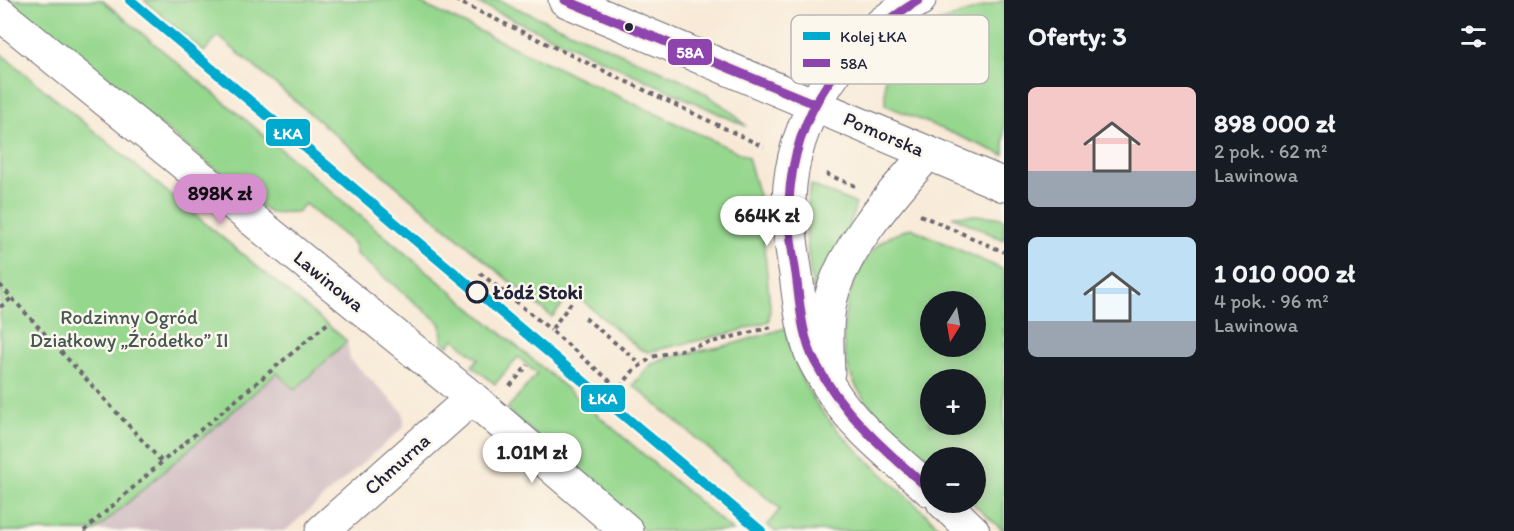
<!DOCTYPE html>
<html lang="pl">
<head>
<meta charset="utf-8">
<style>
	body { margin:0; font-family:Itim,sans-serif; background:#20242c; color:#f1f3f6; height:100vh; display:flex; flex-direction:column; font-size:22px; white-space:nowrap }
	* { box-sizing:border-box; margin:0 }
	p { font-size:20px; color:#9ea1a6 }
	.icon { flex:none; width:33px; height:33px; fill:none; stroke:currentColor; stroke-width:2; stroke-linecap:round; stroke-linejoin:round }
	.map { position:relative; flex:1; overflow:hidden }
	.details { display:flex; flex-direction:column; background:#171b24; width:510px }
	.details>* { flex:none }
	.needle { width:39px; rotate:191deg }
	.fabs { position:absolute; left:920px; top:291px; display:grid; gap:12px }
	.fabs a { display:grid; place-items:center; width:66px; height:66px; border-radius:50%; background:#171b24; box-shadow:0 3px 15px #0003; font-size:30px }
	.price { position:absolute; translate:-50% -51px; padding:0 14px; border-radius:21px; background:#fff; color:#222; font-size:20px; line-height:39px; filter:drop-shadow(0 2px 3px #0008) }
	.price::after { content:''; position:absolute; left:50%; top:36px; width:18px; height:14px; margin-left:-9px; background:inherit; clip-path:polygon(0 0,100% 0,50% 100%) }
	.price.current { background:#d690ce; color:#111 }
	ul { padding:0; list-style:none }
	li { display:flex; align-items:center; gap:18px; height:150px; padding:0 24px }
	li span { display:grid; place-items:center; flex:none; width:168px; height:120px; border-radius:9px; color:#555 }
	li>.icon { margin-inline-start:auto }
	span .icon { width:72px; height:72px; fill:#fffc; stroke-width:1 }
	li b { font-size:26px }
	h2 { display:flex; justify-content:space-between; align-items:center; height:72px; padding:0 24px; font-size:26px }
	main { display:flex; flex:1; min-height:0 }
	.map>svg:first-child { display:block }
	.industrial { fill:#d2bec2 }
	.green { fill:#96d78e; stroke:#5c7c64; stroke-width:1.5; fill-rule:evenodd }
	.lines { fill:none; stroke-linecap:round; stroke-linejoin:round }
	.minor-casing { stroke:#6d6871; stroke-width:35 }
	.tertiary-casing { stroke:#6d6871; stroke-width:35 }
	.path { stroke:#6d6871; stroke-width:4; stroke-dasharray:4.5 4.5; stroke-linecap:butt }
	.minor { stroke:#fff; stroke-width:33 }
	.tertiary { stroke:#fff; stroke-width:33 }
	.bus-1-casing { stroke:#fbf7ec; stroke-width:14 }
	.bus-1 { stroke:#8e44ad; stroke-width:9 }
	.rail-1-casing { stroke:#fbf7ec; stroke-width:15 }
	.rail-1 { stroke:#00a9ce; stroke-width:10 }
	.bus-dot { fill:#22223b; stroke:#fbf7ec; stroke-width:2 }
	.stop-dot { fill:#fbf7ec; stroke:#22223b; stroke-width:3 }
	.labels { text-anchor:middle; stroke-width:5; stroke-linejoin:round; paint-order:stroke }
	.street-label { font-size:20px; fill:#22223b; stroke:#fbf7ec }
	.stop-label { font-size:20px; font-weight:bold; fill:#22223b; stroke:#fbf7ec; text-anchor:start }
	.park-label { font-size:20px; fill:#455854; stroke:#fbf7ec }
	.key { fill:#fbf7ec; stroke:#bab7b7; stroke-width:1.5 }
	.key-label { font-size:16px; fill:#22223b }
	.line-badge { stroke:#fbf7ec; stroke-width:2 }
	.badge-label { font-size:16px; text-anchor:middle; font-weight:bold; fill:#fff }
</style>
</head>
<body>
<main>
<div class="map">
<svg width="1004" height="531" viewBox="0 0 1004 531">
	<rect width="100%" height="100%" fill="#fbf7ec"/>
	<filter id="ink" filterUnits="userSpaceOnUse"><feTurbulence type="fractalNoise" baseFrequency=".0167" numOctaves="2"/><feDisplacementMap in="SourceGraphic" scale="12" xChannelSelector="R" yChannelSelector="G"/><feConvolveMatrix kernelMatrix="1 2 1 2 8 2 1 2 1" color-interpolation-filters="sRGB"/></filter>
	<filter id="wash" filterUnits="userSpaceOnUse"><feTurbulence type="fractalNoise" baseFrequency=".008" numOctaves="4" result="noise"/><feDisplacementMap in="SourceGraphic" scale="24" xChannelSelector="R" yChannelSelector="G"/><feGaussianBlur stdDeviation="1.35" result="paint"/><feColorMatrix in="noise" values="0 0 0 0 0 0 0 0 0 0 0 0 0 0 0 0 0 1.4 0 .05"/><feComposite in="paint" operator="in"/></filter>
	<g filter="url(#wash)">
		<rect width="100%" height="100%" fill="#f8e9d6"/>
		<path class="industrial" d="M 347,341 L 350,359 L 403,412 L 404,427 L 285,531 L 95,531 L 278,373 L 295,390 Z"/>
		<g class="green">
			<path d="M 4,0 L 102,0 L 545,370 L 733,531 L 645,531 L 507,409 L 537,374 L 518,357 L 495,384 L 472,366 L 478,359 L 454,339 L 448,346 L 442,341 L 441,324 L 356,254 L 354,244 L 305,204 L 297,212 L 270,213 Z"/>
			<path d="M 144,0 L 413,0 L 748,157 L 760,200 L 770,307 L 769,321 L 735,332 L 648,352 L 640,349 L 573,293 L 552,317 L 218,36 L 204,52 Z"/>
			<path d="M 471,0 L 498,0 L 687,82 L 730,110 L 746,126 Z"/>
			<path d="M 1004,0 L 1004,155 L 885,105 L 885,50 L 902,34 Z"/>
			<path d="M 0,53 L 347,341 L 295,390 L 277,373 L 95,531 L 0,531 Z"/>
			<path d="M 811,185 L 856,204 L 851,221 L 815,309 C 811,269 800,224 811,185 Z"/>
			<path d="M 975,215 L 997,217 L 1004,219 L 1004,240 L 952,216 Z"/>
			<path d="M 911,228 L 1004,270 L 1004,531 L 972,503 L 975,502 L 975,458 L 930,458 L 930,463 C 907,442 879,421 861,394 C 836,357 840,310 859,271 C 864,262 870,252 878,245 C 887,237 899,232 911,228 ZM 930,302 L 975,302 L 975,346 L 930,346 ZM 930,380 L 975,380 L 975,424 L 930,424 Z"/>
			<path d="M 786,328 C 798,391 830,426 876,468 C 899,489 921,510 944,531 L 775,531 L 767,525 L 780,509 L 633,385 L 650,365 L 668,358 L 733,344 Z"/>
		</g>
	</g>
	<g filter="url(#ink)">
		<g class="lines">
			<g class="minor-casing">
				<g id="minor">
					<path d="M 919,0 C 846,37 791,118 789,201 C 788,225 792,250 796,274 C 799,299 802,325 810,350 C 814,362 823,375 829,386 C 853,427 895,458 930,490"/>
					<path d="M 0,14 L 472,398 L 627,531"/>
					<path d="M 828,372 C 827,348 825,322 831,298 C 843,248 894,192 928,153"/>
					<path d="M 943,502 L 973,531"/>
					<path d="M 322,531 L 472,398"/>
				</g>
			</g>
			<g class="tertiary-casing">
				<path id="tertiary" d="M 565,0 L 1004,185"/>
			</g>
			<g class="path">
				<path d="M 455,0 L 764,147"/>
				<path d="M 826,174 L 858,187"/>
				<path d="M 920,215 L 1004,252"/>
				<path d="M 480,273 L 551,330"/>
				<path d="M 0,285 L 162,462"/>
				<path d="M 571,303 L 551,330 L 619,389 L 633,371 L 652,357 L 772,327"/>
				<path d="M 0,307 L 12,298"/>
				<path d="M 585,318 L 641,364"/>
				<path d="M 510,386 L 528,365"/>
				<path d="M 84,531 L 162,462 L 328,323"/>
			</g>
			<use href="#minor" class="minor"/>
			<use href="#tertiary" class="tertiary"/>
			<g class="bus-1-casing">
				<g id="bus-1">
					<path d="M 565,0 L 815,104"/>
					<path d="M 919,0 C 844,45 794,111 789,201 C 788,225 792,250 796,274 C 800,303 801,335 815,362 C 843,415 886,451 930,490"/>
				</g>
			</g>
			<use href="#bus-1" class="bus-1"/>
			<g class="rail-1-casing">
				<path id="rail-1" d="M 130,0 L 761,531"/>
			</g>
			<use href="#rail-1" class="rail-1"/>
		</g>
	</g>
	<circle class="bus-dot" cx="629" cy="27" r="5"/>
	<circle class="stop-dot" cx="477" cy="292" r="10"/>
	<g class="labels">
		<g class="street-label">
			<text transform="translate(884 134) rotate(23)" y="7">Pomorska</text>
			<text transform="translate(329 281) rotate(39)" y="7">Lawinowa</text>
			<text transform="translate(397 464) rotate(-42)" y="7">Chmurna</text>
		</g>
		<g class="stop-label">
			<text x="493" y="299">Łódź Stoki</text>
		</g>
		<g class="park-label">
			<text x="129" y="324">Rodzinny Ogród<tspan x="129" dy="23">Działkowy „Źródełko” II</tspan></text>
		</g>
	</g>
	<rect x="791" y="15" width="198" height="69" rx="9" class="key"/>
	<rect x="803" y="32" width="27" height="8" fill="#00a9ce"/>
	<rect x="803" y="59" width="27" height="8" fill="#8e44ad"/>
	<g class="key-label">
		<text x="840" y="42">Kolej ŁKA</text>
		<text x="840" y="69">58A</text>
	</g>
	<g class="line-badge">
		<rect x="667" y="38" width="46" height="28" rx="6" fill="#8e44ad"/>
		<rect x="265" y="118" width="46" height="29" rx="6" fill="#00a9ce"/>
		<rect x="580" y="384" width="46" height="29" rx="6" fill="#00a9ce"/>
	</g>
	<g class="badge-label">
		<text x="690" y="58">58A</text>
		<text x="288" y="139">ŁKA</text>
		<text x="603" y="404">ŁKA</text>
	</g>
</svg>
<div class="fabs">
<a><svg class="needle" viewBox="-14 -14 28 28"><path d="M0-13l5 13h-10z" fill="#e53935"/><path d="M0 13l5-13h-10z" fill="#9ea1a6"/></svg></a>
<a>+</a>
<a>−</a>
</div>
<b class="price current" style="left:220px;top:225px">898K zł</b>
<b class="price" style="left:767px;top:247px">664K zł</b>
<b class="price" style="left:532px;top:484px">1.01M zł</b>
</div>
<section class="details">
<h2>Oferty: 3<svg class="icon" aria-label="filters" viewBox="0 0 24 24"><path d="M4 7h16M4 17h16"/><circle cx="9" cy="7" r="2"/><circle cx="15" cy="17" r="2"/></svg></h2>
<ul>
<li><span style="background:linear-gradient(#f6c9c9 70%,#9aa5b1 0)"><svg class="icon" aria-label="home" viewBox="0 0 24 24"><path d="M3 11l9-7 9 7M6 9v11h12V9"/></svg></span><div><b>898 000 zł</b><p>2 pok. · 62 m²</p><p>Lawinowa</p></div></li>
<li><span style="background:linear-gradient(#bfe0f5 70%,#9aa5b1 0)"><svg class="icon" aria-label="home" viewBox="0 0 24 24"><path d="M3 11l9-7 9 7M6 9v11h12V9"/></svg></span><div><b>1 010 000 zł</b><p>4 pok. · 96 m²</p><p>Lawinowa</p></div></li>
</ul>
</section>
</main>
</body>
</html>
